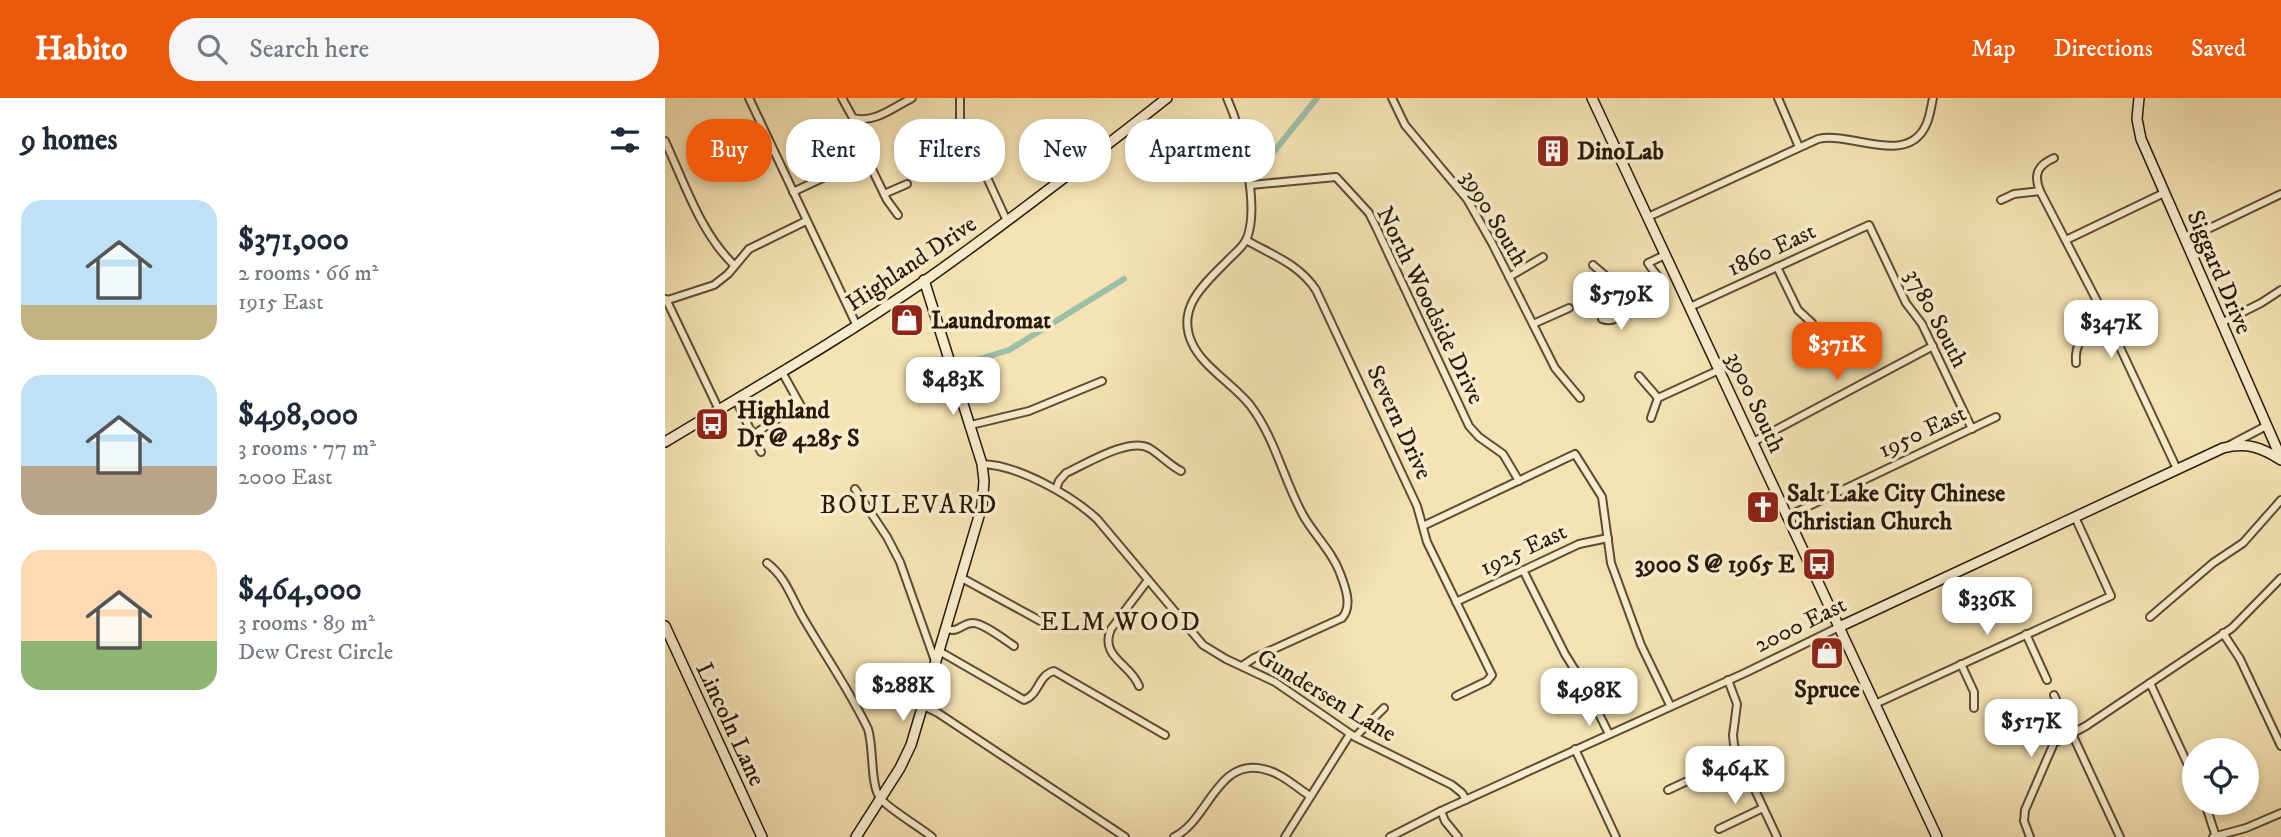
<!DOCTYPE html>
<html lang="en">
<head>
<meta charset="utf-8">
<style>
	body { margin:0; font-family:"IM FELL DW Pica",serif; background:#f6f6f7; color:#1f2937; height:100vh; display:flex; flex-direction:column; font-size:26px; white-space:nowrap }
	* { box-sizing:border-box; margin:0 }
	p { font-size:23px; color:#747a83 }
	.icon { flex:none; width:38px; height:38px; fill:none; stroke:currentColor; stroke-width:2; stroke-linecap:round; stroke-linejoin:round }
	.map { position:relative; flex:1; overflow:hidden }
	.details { display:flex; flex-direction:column; background:#fff; width:665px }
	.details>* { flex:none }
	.top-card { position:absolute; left:21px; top:21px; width:665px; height:63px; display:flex; gap:14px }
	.controls { position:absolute; left:1517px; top:640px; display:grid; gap:14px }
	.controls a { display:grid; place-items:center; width:77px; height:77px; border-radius:50%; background:#fff; box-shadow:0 4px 10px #0003; font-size:35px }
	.price { position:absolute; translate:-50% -60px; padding:0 16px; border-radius:14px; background:#fff; color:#222; font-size:23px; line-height:46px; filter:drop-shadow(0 2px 4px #0008) }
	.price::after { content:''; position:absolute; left:50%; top:42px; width:21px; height:16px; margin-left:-10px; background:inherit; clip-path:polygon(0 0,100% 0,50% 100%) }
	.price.active { background:#ea580c; color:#fff }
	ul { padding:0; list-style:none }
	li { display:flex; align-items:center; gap:21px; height:175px; padding:0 21px }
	li span { display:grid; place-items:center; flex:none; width:196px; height:140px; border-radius:21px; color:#555 }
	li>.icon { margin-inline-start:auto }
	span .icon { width:84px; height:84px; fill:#fffc; stroke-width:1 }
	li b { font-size:30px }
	h2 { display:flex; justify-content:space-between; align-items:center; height:84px; padding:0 21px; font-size:30px }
	.tag { padding:0 24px; border-radius:28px; background:#fff; box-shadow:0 4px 10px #0003; font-size:24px; line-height:63px }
	.tag.active { background:#ea580c; color:#fff }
	header { display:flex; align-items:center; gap:42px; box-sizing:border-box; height:98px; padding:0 35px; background:#ea580c; color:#fff }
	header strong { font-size:33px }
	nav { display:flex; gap:38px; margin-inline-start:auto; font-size:24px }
	.search { width:490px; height:63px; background:#f6f6f7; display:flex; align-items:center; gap:18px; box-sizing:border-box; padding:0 24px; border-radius:28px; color:#747a83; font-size:26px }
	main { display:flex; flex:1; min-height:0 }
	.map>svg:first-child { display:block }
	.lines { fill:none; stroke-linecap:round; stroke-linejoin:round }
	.canal { stroke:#9dbea9; stroke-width:6 }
	.street-casing { stroke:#5c4c32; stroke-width:10 }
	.secondary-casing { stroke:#291907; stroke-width:12 }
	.street { stroke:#f8edce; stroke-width:6 }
	.secondary { stroke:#f8edce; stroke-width:9 }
	.labels { text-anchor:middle; stroke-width:7; stroke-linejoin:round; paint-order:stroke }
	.poi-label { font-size:24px; font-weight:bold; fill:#291907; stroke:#f8edce; text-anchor:start }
	.street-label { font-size:24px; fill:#291907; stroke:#f8edce }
	.neighbourhood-label { font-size:26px; letter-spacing:2px; fill:#291907; stroke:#f8edce }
</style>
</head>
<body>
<header>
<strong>Habito</strong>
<div class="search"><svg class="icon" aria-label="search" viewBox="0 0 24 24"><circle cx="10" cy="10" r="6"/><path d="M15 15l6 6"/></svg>Search here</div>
<nav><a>Map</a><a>Directions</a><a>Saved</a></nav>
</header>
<main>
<section class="details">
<h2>9 homes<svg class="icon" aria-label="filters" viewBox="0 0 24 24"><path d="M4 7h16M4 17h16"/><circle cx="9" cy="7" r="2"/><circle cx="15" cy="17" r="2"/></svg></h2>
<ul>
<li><span style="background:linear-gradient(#bfe0f5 75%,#c2b280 0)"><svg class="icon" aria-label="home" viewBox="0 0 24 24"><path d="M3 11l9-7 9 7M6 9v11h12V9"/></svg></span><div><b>$371,000</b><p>2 rooms · 66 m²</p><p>1915 East</p></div></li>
<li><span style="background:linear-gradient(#bfe0f5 65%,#b9a48a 0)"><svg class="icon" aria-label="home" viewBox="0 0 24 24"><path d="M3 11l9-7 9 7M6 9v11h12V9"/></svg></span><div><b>$498,000</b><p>3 rooms · 77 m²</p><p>2000 East</p></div></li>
<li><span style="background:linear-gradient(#ffd9b3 65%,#8fb573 0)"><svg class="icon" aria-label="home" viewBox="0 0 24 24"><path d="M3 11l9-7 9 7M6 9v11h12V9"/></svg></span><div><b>$464,000</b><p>3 rooms · 89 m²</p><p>Dew Crest Circle</p></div></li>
</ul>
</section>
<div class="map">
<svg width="1616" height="739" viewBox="0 0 1616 739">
	<rect width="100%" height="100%" fill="#f5e3b3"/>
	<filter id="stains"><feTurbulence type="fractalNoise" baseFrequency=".00286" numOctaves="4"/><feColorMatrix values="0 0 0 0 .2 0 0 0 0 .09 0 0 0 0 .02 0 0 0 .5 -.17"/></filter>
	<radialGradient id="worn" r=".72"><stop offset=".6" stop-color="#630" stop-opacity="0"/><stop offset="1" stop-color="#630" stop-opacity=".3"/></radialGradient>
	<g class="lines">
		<g class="canal">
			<path d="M 595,71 L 652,0"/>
			<path d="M 298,266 L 344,252 L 459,181"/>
		</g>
		<g class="street-casing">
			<g id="street">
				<path d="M 84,0 L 191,226"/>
				<path d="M 177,0 L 188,20 C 209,26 229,9 247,0"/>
				<path d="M 295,0 L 295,21 L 342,123"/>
				<path d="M 562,0 C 576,31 595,107 582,140 C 579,148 571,154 565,160 C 542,184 510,208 527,245 C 537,268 568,286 585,307 C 610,340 618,380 638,417 C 649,437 667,453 675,475 C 680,488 688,508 677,520 L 589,560 L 577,568"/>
				<path d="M 727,0 L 740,27 L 802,101 L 827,145 L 890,270 L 915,300"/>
				<path d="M 1113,0 L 1134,49"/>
				<path d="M 0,43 C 20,86 35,134 69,167"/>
				<path d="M 1389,60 C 1373,67 1368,76 1375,93 L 1445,228 L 1512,371"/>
				<path d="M 585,87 L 671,79 L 704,115 L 711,129 L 804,328 L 814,339 L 838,356 L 854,383"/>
				<path d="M 128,94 L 164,77 L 187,59 L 195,56 L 201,59 L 222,102 L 233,117"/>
				<path d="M 219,96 L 242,86"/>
				<path d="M 1336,102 L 1349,96 L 1375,93"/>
				<path d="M 983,119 L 1153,41 C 1186,33 1242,69 1261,27 C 1265,19 1266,9 1268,0"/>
				<path d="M 581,142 C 607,157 634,166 651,192 L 752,408 L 762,444 L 827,577 L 822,583 L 791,598"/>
				<path d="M 1401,142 L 1499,95"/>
				<path d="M 1520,142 L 1616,96"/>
				<path d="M 928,167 L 942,179 L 953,203 L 961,209"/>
				<path d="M 1112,169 L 1133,212 L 1147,225"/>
				<path d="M 844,179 L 878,159"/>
				<path d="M 1,201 L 54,312"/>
				<path d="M 0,203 L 49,187 L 63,176 L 84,151 L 141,123"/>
				<path d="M 961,209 C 975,213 1001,203 996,184 C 994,178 987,172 983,165 L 1000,157"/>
				<path d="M 1025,209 L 1204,127 L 1241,205 L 1257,226 L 1307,331"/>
				<path d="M 937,221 C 949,225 955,219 961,209"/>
				<path d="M 1556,225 L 1596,205 L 1616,192"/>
				<path d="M 868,226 L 904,210"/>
				<path d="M 1411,265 C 1409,237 1424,238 1445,228"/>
				<path d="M 117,274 L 142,319"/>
				<path d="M 974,278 L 993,300"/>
				<path d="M 71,302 L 96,354"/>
				<path d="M 986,320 L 993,300 L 1054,272"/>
				<path d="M 306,327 L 364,313 L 437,283"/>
				<path d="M 88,337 L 134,306"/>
				<path d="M 1088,344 L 1268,248"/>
				<path d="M 1565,347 L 1601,328"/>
				<path d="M 317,366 C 353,367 406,397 432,421 L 538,547 L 561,561 L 610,584 L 690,639 L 787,687 L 797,695 L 801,702"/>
				<path d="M 190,391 L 222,439 L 235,464 L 270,563"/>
				<path d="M 391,391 L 394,383 L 401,375 C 421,366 464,339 484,350 C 496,357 504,367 516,373"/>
				<path d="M 1123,418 L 1331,319"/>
				<path d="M 758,428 L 910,356 L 937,399 L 946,465 L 976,547 L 1005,607"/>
				<path d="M 102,465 C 122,480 127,502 140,523 C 161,559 185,593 203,631 C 209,650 205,686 215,700 C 221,709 256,730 267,739"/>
				<path d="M 858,472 L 900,556 L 920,588 L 944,636"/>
				<path d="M 295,479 L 381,526"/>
				<path d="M 791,504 L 914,446 L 943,440"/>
				<path d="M 1485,519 L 1548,465 L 1578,445 L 1616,402"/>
				<path d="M 282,531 C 294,535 297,525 308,525 C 318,525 340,542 349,548"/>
				<path d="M 1558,535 L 1575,561 L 1616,648"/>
				<path d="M 1361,536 L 1382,582"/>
				<path d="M 274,553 L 359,602 C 374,597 373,577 389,573 L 500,637"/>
				<path d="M 1296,566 L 1309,594 L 1309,610"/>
				<path d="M 1063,582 L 1072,606 L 1068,637 L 1069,647 L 1112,739"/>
				<path d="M 1485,585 L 1530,682"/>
				<path d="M 474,588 C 466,566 434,559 446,531 L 483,482"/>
				<path d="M 1389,597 L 1455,739"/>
				<path d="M 1210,606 L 1446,498 L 1410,419"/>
				<path d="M 259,608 L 273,615 L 460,739"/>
				<path d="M 690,639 L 719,610"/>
				<path d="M 910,651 L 951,739"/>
				<path d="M 1003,692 L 1074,659"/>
				<path d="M 1540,705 L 1551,739"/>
				<path d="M 776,713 L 780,723 L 793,739"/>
				<path d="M 1054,731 L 1098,710"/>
				<path d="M 509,739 C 543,723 552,660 598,671 C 615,674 631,689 645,698"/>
				<path d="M 620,739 L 685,636"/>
				<path d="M 725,739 L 776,713 L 1082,574 L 1174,529"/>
				<path d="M 1365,739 L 1359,723 L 1360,712 L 1389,645 L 1421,628 L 1567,530 L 1616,480"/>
				<path d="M 1548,739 L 1581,730 L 1616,715"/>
			</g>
		</g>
		<g class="secondary-casing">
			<g id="secondary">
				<path d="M 927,0 L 1272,739"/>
				<path d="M 1474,0 L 1472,21 L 1476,41 L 1616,360"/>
				<path d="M 0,344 C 88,291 177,240 261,182 C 343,124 423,62 502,0"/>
				<path d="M 0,528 L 97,739"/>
				<path d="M 1174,529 L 1558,350 C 1581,344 1596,349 1616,362"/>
				<path d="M 191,739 L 235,670 L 246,647 L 317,408 L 319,383 L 317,366 L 259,182"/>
			</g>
		</g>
		<use href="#street" class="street"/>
		<use href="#secondary" class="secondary"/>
	</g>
	<defs>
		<g id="building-square" transform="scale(1.75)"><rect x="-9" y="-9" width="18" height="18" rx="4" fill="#8f2418" stroke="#f8edce"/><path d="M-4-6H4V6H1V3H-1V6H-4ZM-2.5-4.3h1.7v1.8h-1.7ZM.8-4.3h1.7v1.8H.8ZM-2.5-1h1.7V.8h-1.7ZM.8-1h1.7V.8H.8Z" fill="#fff"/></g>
		<g id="shop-square" transform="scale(1.75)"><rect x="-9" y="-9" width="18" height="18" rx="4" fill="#8f2418" stroke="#f8edce"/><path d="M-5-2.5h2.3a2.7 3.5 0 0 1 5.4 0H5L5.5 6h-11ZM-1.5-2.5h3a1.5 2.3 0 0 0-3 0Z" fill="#fff"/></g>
		<g id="bus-square" transform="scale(1.75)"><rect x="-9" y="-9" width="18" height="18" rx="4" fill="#8f2418" stroke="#f8edce"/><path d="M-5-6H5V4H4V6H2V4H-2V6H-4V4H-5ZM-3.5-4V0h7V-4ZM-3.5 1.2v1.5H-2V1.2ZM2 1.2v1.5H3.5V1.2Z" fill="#fff"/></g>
		<g id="church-square" transform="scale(1.75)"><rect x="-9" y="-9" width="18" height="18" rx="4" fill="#8f2418" stroke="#f8edce"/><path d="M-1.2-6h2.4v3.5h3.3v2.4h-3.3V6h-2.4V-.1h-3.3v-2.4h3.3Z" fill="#fff"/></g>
	</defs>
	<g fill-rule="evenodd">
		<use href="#building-square" x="888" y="53"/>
		<use href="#shop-square" x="242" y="222"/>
		<use href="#bus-square" x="47" y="326"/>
		<use href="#church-square" x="1098" y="409"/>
		<use href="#bus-square" x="1154" y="466"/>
		<use href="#shop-square" x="1162" y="555"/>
	</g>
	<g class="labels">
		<g class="poi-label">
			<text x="912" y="61">DinoLab</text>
			<text x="266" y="230">Laundromat</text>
			<text x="72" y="320">Highland<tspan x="72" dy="28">Dr @ 4285 S</tspan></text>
			<text x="1122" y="403">Salt Lake City Chinese<tspan x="1122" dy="28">Christian Church</tspan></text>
			<text x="1130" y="474" text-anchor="end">3900 S @ 1965 E</text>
			<text x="1162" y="599" text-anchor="middle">Spruce</text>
		</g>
		<g class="street-label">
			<text transform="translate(830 120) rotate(59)" y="8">3990 South</text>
			<text transform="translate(1106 151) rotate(-25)" y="8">1860 East</text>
			<text transform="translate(246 165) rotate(-34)" y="8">Highland Drive</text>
			<text transform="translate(1555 174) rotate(67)" y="8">Siggard Drive</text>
			<text transform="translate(766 207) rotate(64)" y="8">North Woodside Drive</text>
			<text transform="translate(1272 220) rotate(62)" y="8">3780 South</text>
			<text transform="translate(1091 304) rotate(65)" y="8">3900 South</text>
			<text transform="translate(735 324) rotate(65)" y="8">Severn Drive</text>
			<text transform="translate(1257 333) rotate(-25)" y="8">1950 East</text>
			<text transform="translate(858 451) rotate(-25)" y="8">1925 East</text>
			<text transform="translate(1135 526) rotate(-26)" y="8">2000 East</text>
			<text transform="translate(662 597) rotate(31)" y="8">Gundersen Lane</text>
			<text transform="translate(66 626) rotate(65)" y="8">Lincoln Lane</text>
		</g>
		<g class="neighbourhood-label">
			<text x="244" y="415">BOULEVARD</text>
			<text x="456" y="532">ELM WOOD</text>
		</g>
	</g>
	<rect width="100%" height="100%" filter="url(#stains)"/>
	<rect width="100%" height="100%" fill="url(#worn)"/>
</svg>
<div class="controls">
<a><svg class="icon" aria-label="locate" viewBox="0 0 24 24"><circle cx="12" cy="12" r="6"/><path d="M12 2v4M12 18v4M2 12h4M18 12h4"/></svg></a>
</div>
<b class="price" style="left:956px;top:234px">$579K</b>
<b class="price" style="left:1446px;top:262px">$347K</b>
<b class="price active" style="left:1172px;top:284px">$371K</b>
<b class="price" style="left:288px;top:319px">$483K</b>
<b class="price" style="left:1322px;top:539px">$336K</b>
<b class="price" style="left:238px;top:625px">$288K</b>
<b class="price" style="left:924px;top:630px">$498K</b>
<b class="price" style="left:1366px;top:661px">$517K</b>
<b class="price" style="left:1070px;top:708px">$464K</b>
<div class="top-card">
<a class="tag active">Buy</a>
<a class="tag">Rent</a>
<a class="tag">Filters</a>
<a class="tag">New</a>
<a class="tag">Apartment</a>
</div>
</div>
</main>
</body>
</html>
